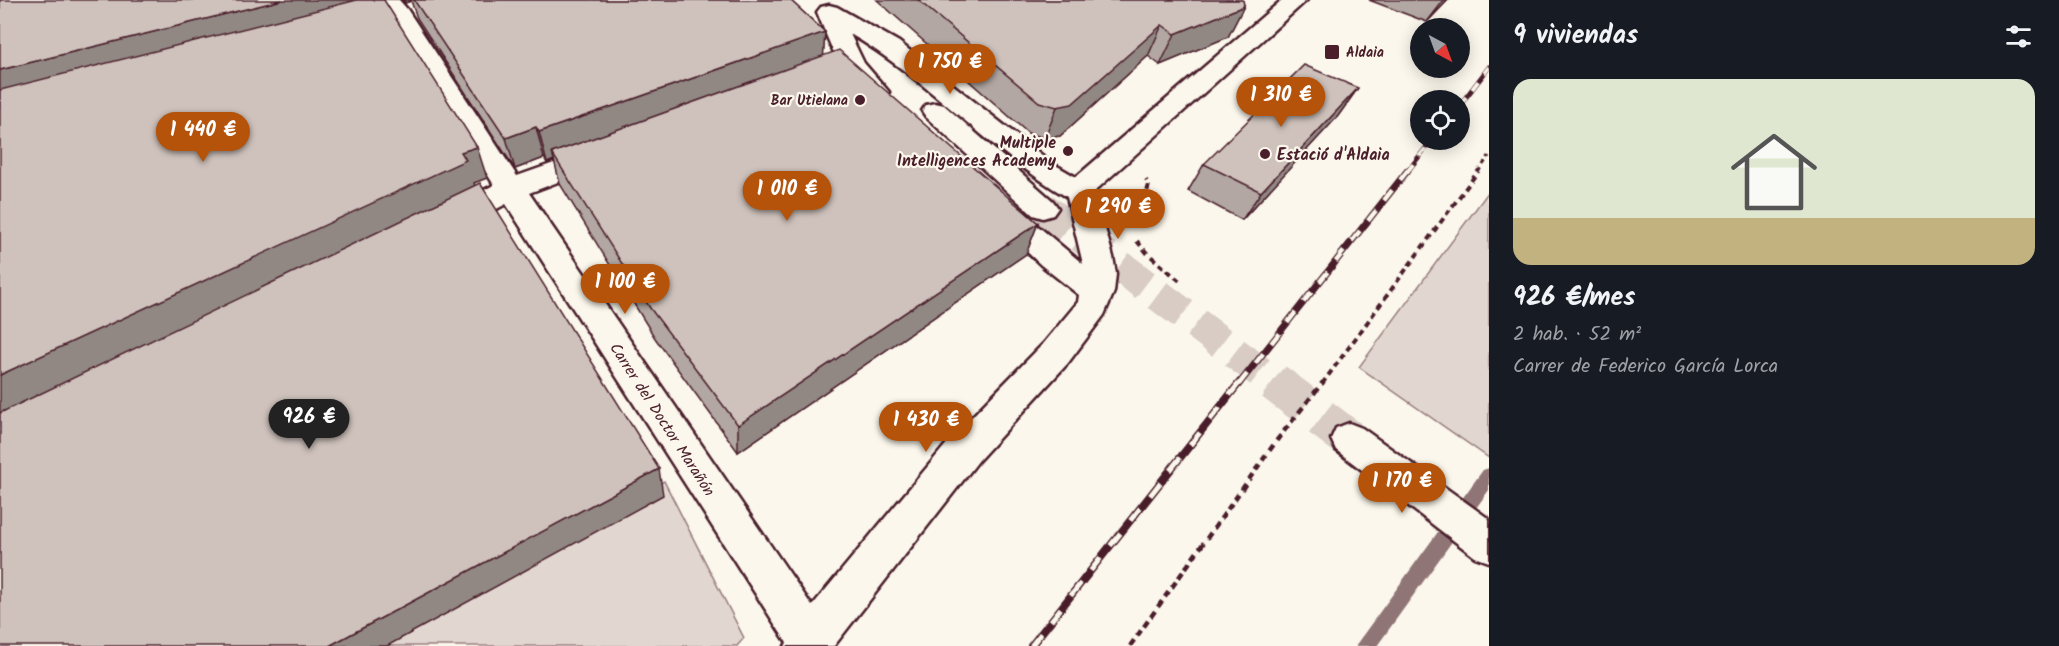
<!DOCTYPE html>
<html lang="es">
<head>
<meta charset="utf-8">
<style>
	body { margin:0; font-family:Kalam,sans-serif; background:#20242c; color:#f1f3f6; height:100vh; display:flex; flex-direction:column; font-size:22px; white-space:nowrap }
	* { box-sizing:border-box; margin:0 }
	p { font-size:20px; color:#9ea1a6 }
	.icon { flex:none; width:33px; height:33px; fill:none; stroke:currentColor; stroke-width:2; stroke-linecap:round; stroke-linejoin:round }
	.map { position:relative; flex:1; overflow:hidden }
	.side { display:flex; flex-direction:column; background:#171b24; width:570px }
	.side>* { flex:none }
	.needle { width:39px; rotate:139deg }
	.fabs { position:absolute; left:1410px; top:18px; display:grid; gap:12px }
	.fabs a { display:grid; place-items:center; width:60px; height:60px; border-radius:50%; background:#171b24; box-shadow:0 3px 15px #0003; font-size:30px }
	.price { position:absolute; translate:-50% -51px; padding:0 14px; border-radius:21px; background:#b45309; color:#fff; font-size:20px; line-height:39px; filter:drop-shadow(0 2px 3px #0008) }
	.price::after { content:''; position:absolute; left:50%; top:36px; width:18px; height:14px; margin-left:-9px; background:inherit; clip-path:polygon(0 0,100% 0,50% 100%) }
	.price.selected { background:#222; color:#fff }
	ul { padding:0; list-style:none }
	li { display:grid; align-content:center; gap:12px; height:318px; padding:0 24px }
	li span { display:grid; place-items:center; height:186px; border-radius:18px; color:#555 }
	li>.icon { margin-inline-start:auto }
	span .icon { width:108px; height:108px; fill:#fffc; stroke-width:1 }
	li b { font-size:26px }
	h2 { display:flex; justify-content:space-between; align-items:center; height:72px; padding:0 24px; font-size:26px }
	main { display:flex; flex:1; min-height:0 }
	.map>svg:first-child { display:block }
	.green { fill:#e2d7d0; stroke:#967b7e; stroke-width:1.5 }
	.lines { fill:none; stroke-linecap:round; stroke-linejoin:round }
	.stream { fill:#907477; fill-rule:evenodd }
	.minor-tunnel-far1 { stroke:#d8ccc5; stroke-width:32; stroke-dasharray:32 16; stroke-linecap:butt }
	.minor-tunnel { stroke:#d8ccc5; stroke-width:39; stroke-dasharray:39 20; stroke-linecap:butt }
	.minor-casing { stroke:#4a1f2b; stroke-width:5 }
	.path-far2 { stroke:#4a1f2b; stroke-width:3; stroke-dasharray:4.5 4; stroke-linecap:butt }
	.path-far1 { stroke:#4a1f2b; stroke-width:4; stroke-dasharray:6 4.5; stroke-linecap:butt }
	.path { stroke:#4a1f2b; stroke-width:4.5; stroke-dasharray:7 5; stroke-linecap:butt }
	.minor { fill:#fbf7ec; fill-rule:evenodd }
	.rail-far2-casing { stroke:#4a1f2b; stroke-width:5 }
	.rail-far1-casing { stroke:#4a1f2b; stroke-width:7 }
	.rail-casing { stroke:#4a1f2b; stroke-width:8 }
	.rail-far2 { stroke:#fbf7ec; stroke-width:4; stroke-dasharray:10; stroke-linecap:butt }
	.rail-far1 { stroke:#fbf7ec; stroke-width:4.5; stroke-dasharray:13; stroke-linecap:butt }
	.rail { stroke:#fbf7ec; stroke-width:5; stroke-dasharray:16; stroke-linecap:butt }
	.wall { fill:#b2a7a2; stroke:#4a1f2b; stroke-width:1.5 }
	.shaded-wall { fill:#918884; stroke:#4a1f2b; stroke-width:1.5 }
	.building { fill:#cfc2bc; stroke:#4a1f2b; stroke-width:1.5 }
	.poi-dot { fill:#4a1f2b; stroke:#fbf7ec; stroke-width:2 }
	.labels { text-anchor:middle; stroke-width:4.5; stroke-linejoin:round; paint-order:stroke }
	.far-poi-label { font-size:14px; font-weight:bold; fill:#4a1f2b; stroke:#fbf7ec; text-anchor:start }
	.poi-label { font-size:16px; font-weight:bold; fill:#4a1f2b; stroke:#fbf7ec; text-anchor:end }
	.street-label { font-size:16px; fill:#4a1f2b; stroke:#fbf7ec }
</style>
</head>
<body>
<main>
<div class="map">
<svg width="1489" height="646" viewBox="0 0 1489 646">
	<rect width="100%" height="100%" fill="#fbf7ec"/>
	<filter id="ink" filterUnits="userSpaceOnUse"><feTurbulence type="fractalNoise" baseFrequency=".0167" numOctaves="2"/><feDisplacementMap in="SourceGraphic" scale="12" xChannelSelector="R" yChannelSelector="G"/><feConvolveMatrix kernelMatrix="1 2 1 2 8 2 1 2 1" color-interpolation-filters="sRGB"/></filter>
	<g filter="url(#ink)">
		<g class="green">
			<path d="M 1489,191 L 1489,458 L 1359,367 Z"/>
			<path d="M 664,481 L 744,638 L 737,646 L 357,646 Z"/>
		</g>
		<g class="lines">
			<path class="stream" d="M 1489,468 L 1489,490 L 1377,646 L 1355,646 L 1483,470 Z"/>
			<path class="minor-tunnel-far1" d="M 1043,208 L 1276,384"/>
			<path class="minor-tunnel" d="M 1274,382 L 1349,439"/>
			<g class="minor-casing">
				<g id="minor">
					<path d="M 376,0 L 399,0 L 407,9 L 517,176 L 588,151 L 598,148 L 608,151 L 612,157 L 608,163 L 529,193 L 812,606 L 953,436 L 1044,343 L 1078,302 L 1079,295 L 1041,265 L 988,215 L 983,208 L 988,201 L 998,198 L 1008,201 L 1083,264 L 1067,197 C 989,151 928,79 850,34 L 864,63 L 889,92 L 885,98 C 879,99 873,101 867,97 C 843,83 827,36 817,12 L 821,7 L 829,5 L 837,7 L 899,42 L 1052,163 L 1076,177 L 1282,0 L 1307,0 L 1096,190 L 1095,192 L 1113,257 L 1116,274 L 1114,292 L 1104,315 L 1068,363 L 979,460 L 834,646 L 785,646 L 787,643 L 506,204 C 486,214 461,233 440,226 L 435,219 L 440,212 L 494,185 L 390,17 Z"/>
					<path d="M 935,103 L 944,105 L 1053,201 L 1058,208 L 1053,215 L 1043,218 L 1033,215 L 926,117 L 922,111 L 926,105 Z"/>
					<path d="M 1349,423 L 1362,428 L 1489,519 L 1489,562 L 1475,557 L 1336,450 L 1331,439 L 1336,428 Z"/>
				</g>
			</g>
			<path class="path-far2" d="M 1478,172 L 1489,156"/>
			<g class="path-far1">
				<path d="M 1130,217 L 1146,195 L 1149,185 L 1146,180"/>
				<path d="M 1137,241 L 1147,253 L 1181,282"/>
				<path d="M 1322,384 L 1479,170"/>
			</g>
			<path class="path" d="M 1130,646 L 1277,440 L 1323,382"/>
			<use href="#minor" class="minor"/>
			<g class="rail-far2-casing">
				<g id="rail-far2">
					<path d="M 1460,105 L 1489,67"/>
					<path d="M 1407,172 L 1432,140"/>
				</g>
			</g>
			<g class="rail-far1-casing">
				<path id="rail-far1" d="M 1239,384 L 1408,170"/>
			</g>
			<g class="rail-casing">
				<path id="rail" d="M 1031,646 L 1240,382"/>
			</g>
			<use href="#rail-far2" class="rail-far2"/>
			<use href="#rail-far1" class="rail-far1"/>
			<use href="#rail" class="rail"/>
		</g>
		<g class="wall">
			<path d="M 402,0 L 790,0 L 825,32 L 823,55 L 1038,223 L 1026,254 L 738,452 L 655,338 L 560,184 L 554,160 L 547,163 L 544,158 L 515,169 L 417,18 L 411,1 L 405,3 Z"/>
			<path d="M 877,0 L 1243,0 L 1244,6 L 1228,37 L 1160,65 L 1148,56 L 1060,136 L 1045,138 L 1028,133 Z"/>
			<path d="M 1369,0 L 1448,0 L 1427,22 Z"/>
			<path d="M 1358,88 L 1338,116 L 1242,220 L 1188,191 L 1204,164 Z"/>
		</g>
		<g class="shaded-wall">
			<path d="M 282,0 L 377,0 L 0,108 L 0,70 Z"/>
			<path d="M 404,0 L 410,0 L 411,1 L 405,3 Z"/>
			<path d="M 1444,0 L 1448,0 L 1427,22 Z"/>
			<path d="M 1244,6 L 1228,37 L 1160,65 L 1175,34 Z"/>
			<path d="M 1162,25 L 1148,56 L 1060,136 L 1045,138 L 1057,107 Z"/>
			<path d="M 825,32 L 823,63 L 552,153 L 554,160 L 547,163 L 539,132 Z"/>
			<path d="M 1358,88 L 1338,116 L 1242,220 L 1261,192 Z"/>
			<path d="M 536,127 L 544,158 L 515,169 L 506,138 Z"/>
			<path d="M 477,147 L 487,178 L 474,183 L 477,191 L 0,420 L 0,375 L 461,152 Z"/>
			<path d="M 1038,223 L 1026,254 L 738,452 L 738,425 Z"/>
			<path d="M 659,469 L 663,495 L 387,646 L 329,646 Z"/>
		</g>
		<g class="building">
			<path d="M 0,0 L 282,0 L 0,70 Z"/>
			<path d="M 357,0 L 384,0 L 477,147 L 461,152 L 466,160 L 0,375 L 0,90 Z"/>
			<path d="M 414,0 L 790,0 L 825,32 L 539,132 L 536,127 L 506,138 Z"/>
			<path d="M 918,0 L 1243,0 L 1244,6 L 1175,34 L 1162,25 L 1072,104 L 1057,107 L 1039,102 Z"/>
			<path d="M 839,50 L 1038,223 L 738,425 L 650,308 L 552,153 Z"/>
			<path d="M 1304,65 L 1358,88 L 1261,192 L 1204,164 Z"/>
			<path d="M 480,183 L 659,469 L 329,646 L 0,646 L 0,413 Z"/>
		</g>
	</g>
	<g class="poi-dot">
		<rect x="1324" y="44" width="16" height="16" rx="3"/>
		<circle cx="860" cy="100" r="6"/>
		<circle cx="1068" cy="151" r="6"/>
		<circle cx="1265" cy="154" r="6"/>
	</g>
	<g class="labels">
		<g class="far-poi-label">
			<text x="1346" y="57">Aldaia</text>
			<text x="848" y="105" text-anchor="end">Bar Utielana</text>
		</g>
		<g class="poi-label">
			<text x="1056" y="148">Multiple<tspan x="1056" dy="18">Intelligences Academy</tspan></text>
			<text x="1277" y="160" text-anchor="start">Estació d'Aldaia</text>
		</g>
		<g class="street-label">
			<text transform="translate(663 419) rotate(57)" y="6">Carrer del Doctor Marañón</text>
		</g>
	</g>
</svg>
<div class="fabs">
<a><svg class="needle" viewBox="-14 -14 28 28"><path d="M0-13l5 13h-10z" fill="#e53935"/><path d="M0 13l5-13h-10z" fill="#9ea1a6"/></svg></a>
<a><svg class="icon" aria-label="locate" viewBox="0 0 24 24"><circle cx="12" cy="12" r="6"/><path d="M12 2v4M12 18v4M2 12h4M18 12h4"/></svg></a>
</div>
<b class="price" style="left:950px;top:95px">1 750 €</b>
<b class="price" style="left:1281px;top:128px">1 310 €</b>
<b class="price" style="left:203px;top:163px">1 440 €</b>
<b class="price" style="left:787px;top:222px">1 010 €</b>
<b class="price" style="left:1118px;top:240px">1 290 €</b>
<b class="price" style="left:625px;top:315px">1 100 €</b>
<b class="price selected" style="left:309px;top:450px">926 €</b>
<b class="price" style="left:926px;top:453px">1 430 €</b>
<b class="price" style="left:1402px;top:514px">1 170 €</b>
</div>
<section class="side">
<h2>9 viviendas<svg class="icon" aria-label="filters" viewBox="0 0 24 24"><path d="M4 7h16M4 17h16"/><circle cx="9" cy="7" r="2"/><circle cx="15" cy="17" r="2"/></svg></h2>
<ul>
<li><span style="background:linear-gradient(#dfe7d0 75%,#c2b280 0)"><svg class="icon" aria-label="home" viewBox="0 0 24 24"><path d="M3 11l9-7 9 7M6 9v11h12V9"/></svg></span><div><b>926 €/mes</b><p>2 hab. · 52 m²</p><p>Carrer de Federico García Lorca</p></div></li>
</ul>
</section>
</main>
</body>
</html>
